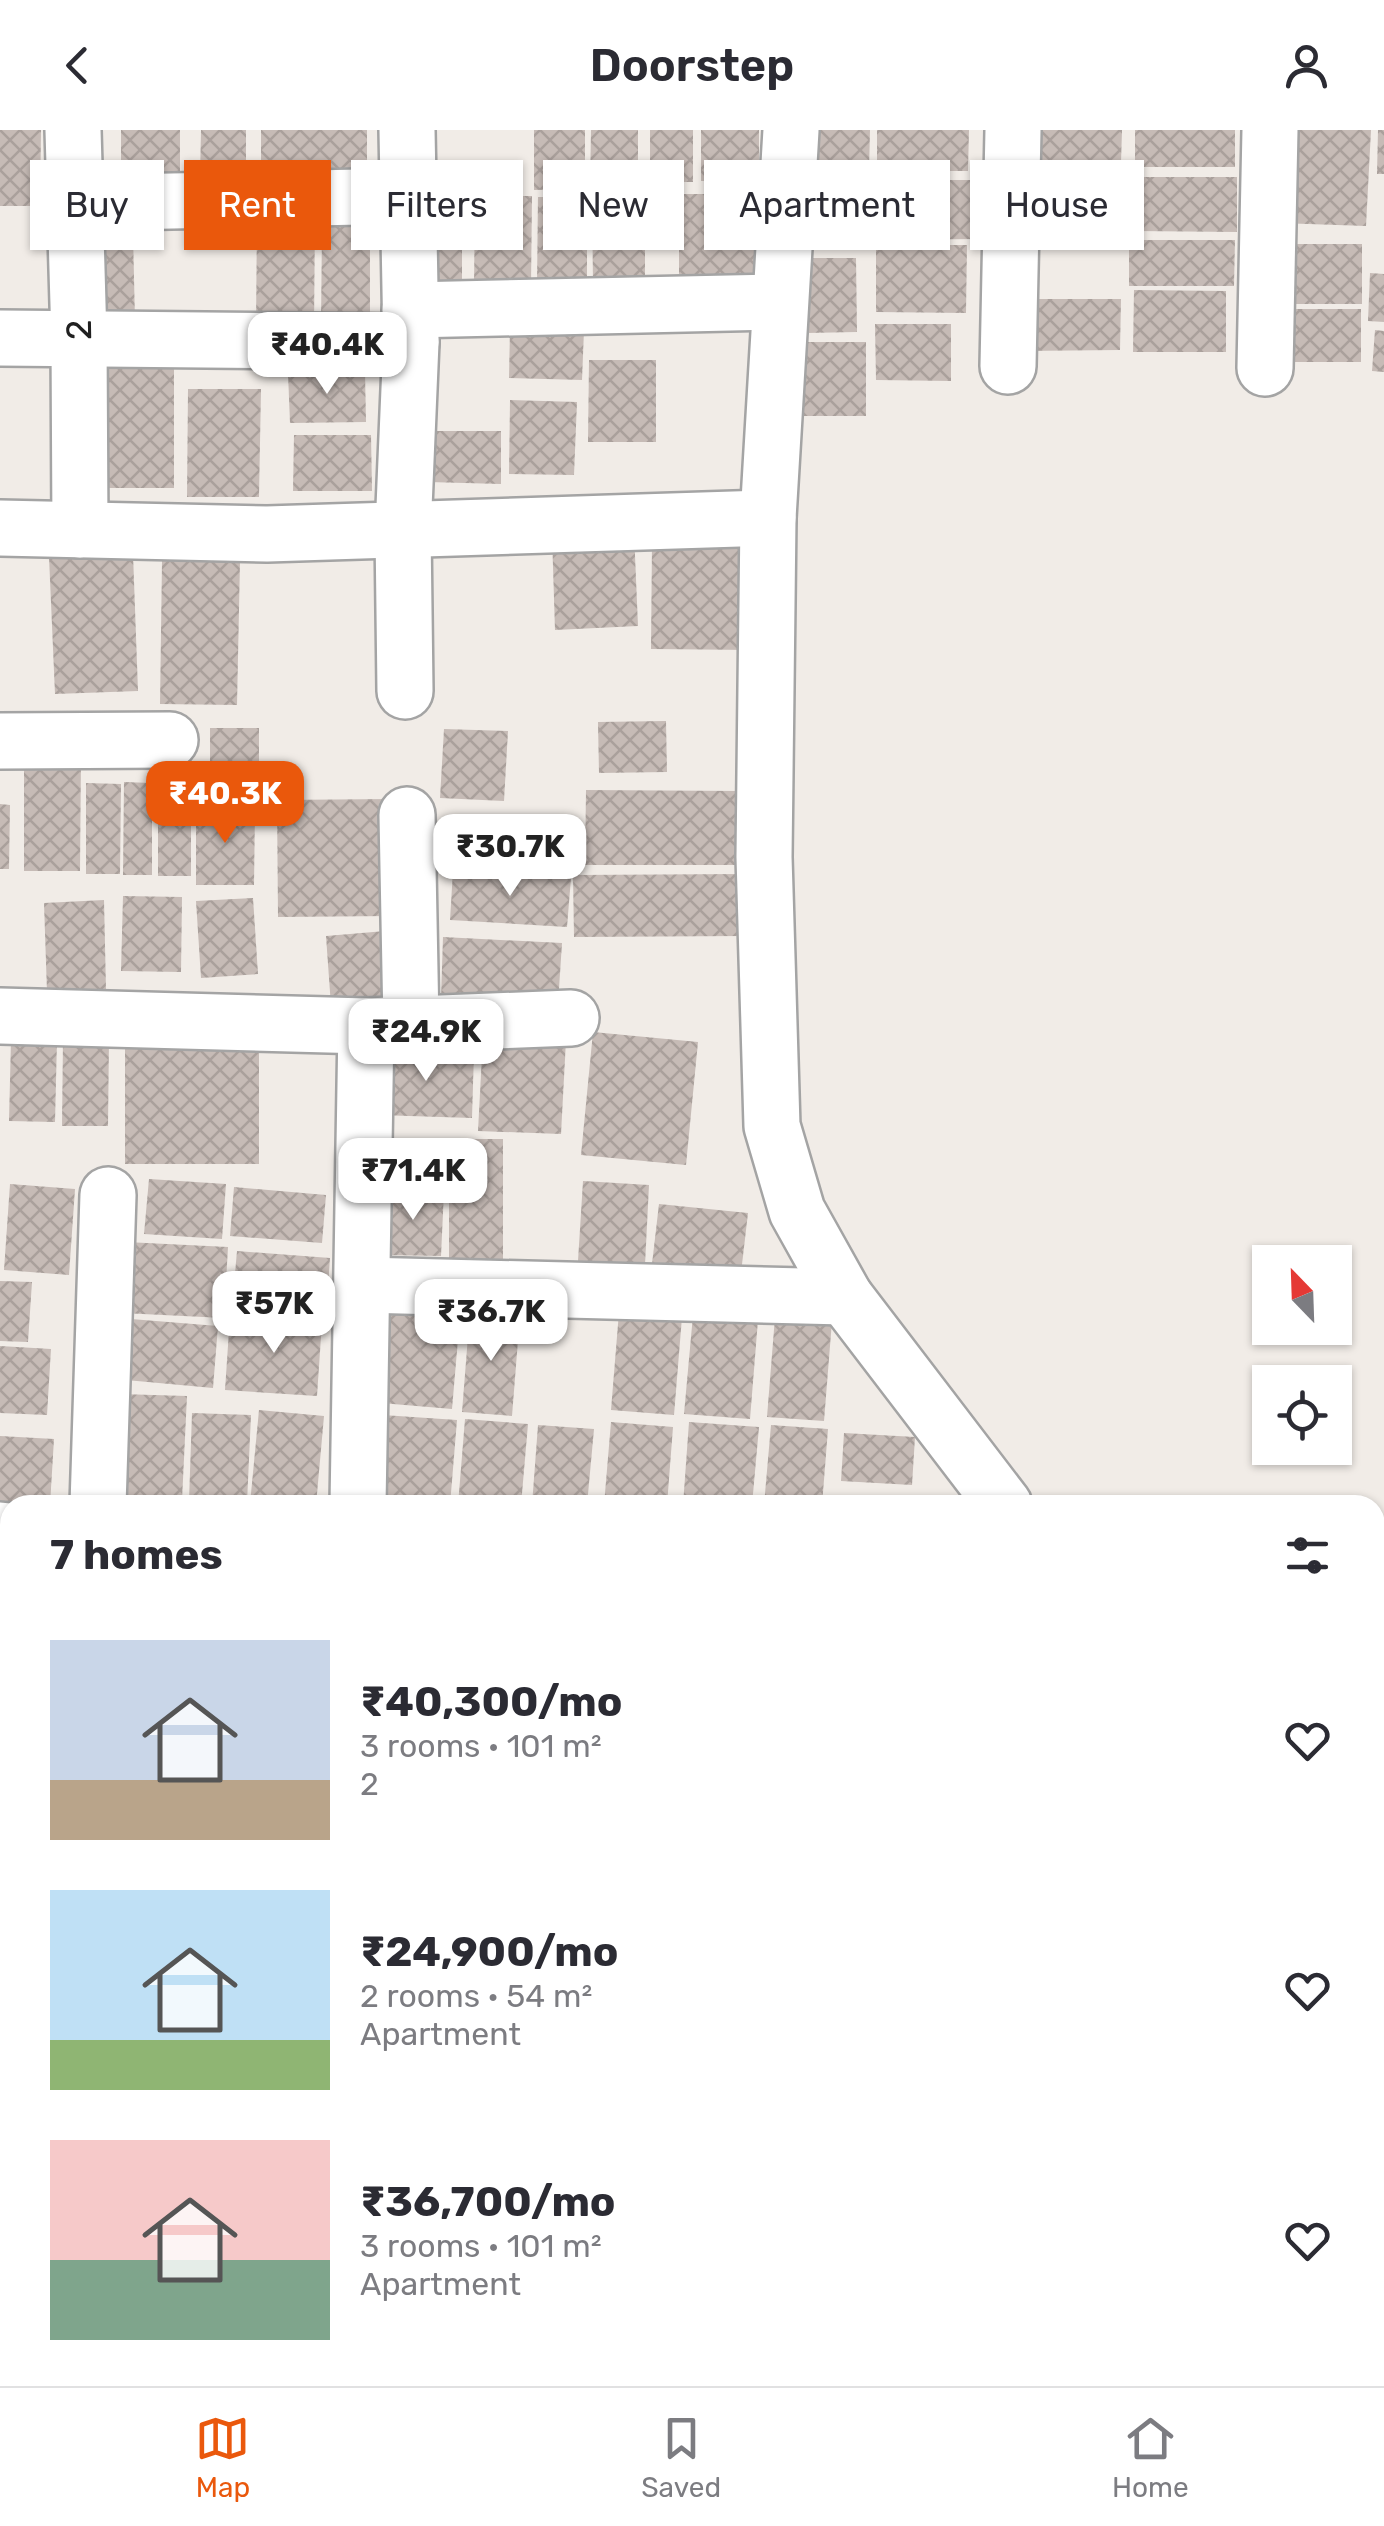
<!DOCTYPE html>
<html lang="en">
<head>
<meta charset="utf-8">
<style>
	body { margin:0; font-family:Rubik,sans-serif; background:#f7f7f7; color:#2b2b33; height:100vh; display:flex; flex-direction:column; font-size:38px; white-space:nowrap }
	* { box-sizing:border-box; margin:0 }
	p { font-size:32px; color:#7c7c81 }
	.icon { flex:none; width:55px; height:55px; fill:none; stroke:currentColor; stroke-width:2; stroke-linecap:round; stroke-linejoin:round }
	.map { position:relative; flex:1; overflow:hidden }
	.side { position:absolute; left:0px; top:1365px; width:1385px; height:892px; display:flex; flex-direction:column; background:#fff; border-radius:30px 30px 0 0; box-shadow:0 2px 8px #0004 }
	.side>* { flex:none }
	.top-card { position:absolute; left:30px; top:30px; width:1325px; height:90px; display:flex; gap:20px }
	.needle { width:65px; rotate:337deg }
	.fabs { position:absolute; left:1252px; top:1115px; display:grid; gap:20px }
	.fabs a { display:grid; place-items:center; width:100px; height:100px; border-radius:0px; background:#fff; box-shadow:0 2px 8px #0004; font-size:50px }
	.price { position:absolute; translate:-50% -85px; padding:0 22px; border-radius:20px; background:#fff; color:#222; font-size:32px; line-height:65px; filter:drop-shadow(0 2px 5px #0008) }
	.price::after { content:''; position:absolute; left:50%; top:60px; width:30px; height:22px; margin-left:-15px; background:inherit; clip-path:polygon(0 0,100% 0,50% 100%) }
	.price.on { background:#ea580c; color:#fff }
	ul { padding:0; list-style:none }
	li { display:flex; align-items:center; gap:30px; height:250px; padding:0 50px }
	li span { display:grid; place-items:center; flex:none; width:280px; height:200px; border-radius:0px; color:#555 }
	li>.icon { margin-inline-start:auto }
	span .icon { width:120px; height:120px; fill:#fffc; stroke-width:1 }
	li b { font-size:42px }
	h2 { display:flex; justify-content:space-between; align-items:center; height:120px; padding:0 50px; font-size:42px }
	.tag { padding:0 35px; border-radius:0px; background:#fff; box-shadow:0 2px 8px #0004; font-size:35px; line-height:90px }
	.tag.on { background:#ea580c; color:#fff }
	header { display:flex; justify-content:space-between; align-items:center; height:130px; padding:0 50px; background:#fff; font-size:45px; font-weight:600 }
	.tab-bar { display:flex; justify-content:space-around; align-items:center; height:140px; border-top:2px solid #e1e1e2; background:#fff; font-size:28px; color:#7c7c81 }
	.tab-bar a { display:grid; justify-items:center; gap:5px }
	.tab-bar .on { color:#ea580c }
	.map>svg:first-child { display:block }
	.building { fill:url(#building-cross-hatch) }
	.lines { fill:none; stroke-linecap:round; stroke-linejoin:round }
	.minor-casing { stroke:#a4a4a4; stroke-width:60 }
	.minor { stroke:#fff; stroke-width:55 }
	.labels { text-anchor:middle; stroke-width:8; stroke-linejoin:round; paint-order:stroke }
	.street-label { font-size:35px; fill:#202020; stroke:#fff }
</style>
</head>
<body>
<header><svg class="icon" aria-label="back" viewBox="0 0 24 24"><path d="M15 5l-7 7 7 7"/></svg>Doorstep<svg class="icon" aria-label="person" viewBox="0 0 24 24"><circle cx="12" cy="8" r="4"/><path d="M4 21q1-7 8-7t8 7"/></svg></header>
<div class="map">
<svg width="1384" height="2256" viewBox="0 0 1384 2256">
	<defs>
		<pattern id="building-cross-hatch" width="8" height="8" patternUnits="userSpaceOnUse" patternTransform="scale(2.5)"><rect width="8" height="8" fill="#c6bbb6"/><path d="M0 0l8 8M0 8l8-8" fill="none" stroke="#aaa09c"/></pattern>
	</defs>
	<rect width="100%" height="100%" fill="#f1ece7"/>
	<g class="building">
		<path d="M 0,0 L 41,0 L 40,76 L 0,76 Z"/>
		<rect x="121" y="0" width="59" height="46"/>
		<path d="M 201,0 L 246,0 L 246,46 L 200,46 Z"/>
		<path d="M 261,0 L 367,0 L 367,45 L 261,44 Z"/>
		<path d="M 534,0 L 585,0 L 585,59 L 534,60 Z"/>
		<path d="M 591,0 L 638,0 L 638,56 L 590,56 Z"/>
		<rect x="650" y="0" width="43" height="52"/>
		<rect x="701" y="0" width="58" height="51"/>
		<path d="M 799,0 L 870,0 L 869,42 L 799,42 Z"/>
		<path d="M 877,0 L 969,0 L 968,41 L 877,41 Z"/>
		<path d="M 1023,0 L 1122,0 L 1121,33 L 1022,31 Z"/>
		<rect x="1135" y="0" width="100" height="37"/>
		<path d="M 1283,0 L 1371,0 L 1366,96 L 1279,93 Z"/>
		<path d="M 1378,0 L 1384,0 L 1384,44 L 1377,44 Z"/>
		<path d="M 1125,42 L 1125,103 L 1042,104 L 1041,43 Z"/>
		<path d="M 1136,47 L 1237,47 L 1237,102 L 1135,101 Z"/>
		<path d="M 872,50 L 980,50 L 980,109 L 872,110 Z"/>
		<path d="M 800,56 L 865,56 L 864,119 L 800,119 Z"/>
		<rect x="679" y="64" width="82" height="80"/>
		<path d="M 475,66 L 532,66 L 531,156 L 474,156 Z"/>
		<path d="M 538,67 L 587,67 L 587,155 L 537,155 Z"/>
		<path d="M 420,68 L 462,69 L 462,162 L 420,162 Z"/>
		<path d="M 592,71 L 645,71 L 645,154 L 593,154 Z"/>
		<path d="M 257,83 L 315,83 L 314,199 L 256,199 Z"/>
		<path d="M 370,96 L 370,195 L 321,195 L 322,97 Z"/>
		<path d="M 133,104 L 135,191 L 89,192 L 88,105 Z"/>
		<path d="M 1129,110 L 1235,110 L 1234,156 L 1129,156 Z"/>
		<rect x="1280" y="114" width="82" height="60"/>
		<path d="M 876,115 L 967,115 L 966,183 L 876,182 Z"/>
		<path d="M 807,128 L 856,128 L 857,202 L 807,203 Z"/>
		<path d="M 1370,143 L 1384,144 L 1384,192 L 1368,191 Z"/>
		<path d="M 1134,160 L 1226,161 L 1226,222 L 1133,222 Z"/>
		<path d="M 1020,169 L 1121,169 L 1120,220 L 1020,221 Z"/>
		<rect x="1277" y="179" width="84" height="53"/>
		<path d="M 875,194 L 951,194 L 951,251 L 876,250 Z"/>
		<path d="M 510,198 L 584,200 L 582,250 L 509,248 Z"/>
		<path d="M 1375,200 L 1384,201 L 1384,242 L 1372,241 Z"/>
		<path d="M 799,212 L 866,212 L 866,286 L 798,286 Z"/>
		<path d="M 174,230 L 174,358 L 92,358 L 93,231 Z"/>
		<path d="M 589,230 L 656,230 L 656,312 L 588,312 Z"/>
		<path d="M 365,242 L 366,292 L 290,293 L 288,243 Z"/>
		<path d="M 188,259 L 261,259 L 259,367 L 187,367 Z"/>
		<path d="M 510,270 L 577,272 L 574,345 L 509,344 Z"/>
		<path d="M 429,301 L 501,301 L 501,354 L 428,352 Z"/>
		<path d="M 294,305 L 371,305 L 372,361 L 293,361 Z"/>
		<path d="M 634,402 L 638,496 L 555,500 L 552,405 Z"/>
		<path d="M 652,412 L 753,413 L 751,520 L 651,519 Z"/>
		<path d="M 133,424 L 138,561 L 55,564 L 49,427 Z"/>
		<path d="M 162,431 L 240,432 L 237,575 L 160,574 Z"/>
		<path d="M 666,591 L 667,642 L 599,643 L 598,592 Z"/>
		<rect x="210" y="598" width="49" height="73"/>
		<path d="M 444,599 L 508,601 L 504,671 L 440,668 Z"/>
		<path d="M 24,625 L 81,625 L 80,741 L 24,741 Z"/>
		<path d="M 124,652 L 152,653 L 152,745 L 123,745 Z"/>
		<path d="M 86,653 L 121,654 L 120,744 L 86,744 Z"/>
		<rect x="158" y="653" width="33" height="93"/>
		<path d="M 586,660 L 740,661 L 740,735 L 585,735 Z"/>
		<path d="M 392,669 L 392,786 L 278,787 L 277,670 Z"/>
		<path d="M 0,674 L 10,675 L 9,739 L 0,739 Z"/>
		<path d="M 196,677 L 255,678 L 254,755 L 196,755 Z"/>
		<path d="M 457,687 L 528,689 L 526,736 L 455,733 Z"/>
		<path d="M 453,741 L 571,748 L 567,797 L 450,790 Z"/>
		<path d="M 743,744 L 744,806 L 574,807 L 573,745 Z"/>
		<path d="M 123,766 L 182,767 L 181,842 L 121,841 Z"/>
		<path d="M 253,768 L 258,844 L 201,848 L 196,771 Z"/>
		<path d="M 104,770 L 106,860 L 47,862 L 44,773 Z"/>
		<path d="M 397,800 L 403,870 L 331,876 L 326,806 Z"/>
		<path d="M 443,807 L 562,813 L 558,874 L 441,868 Z"/>
		<path d="M 593,902 L 698,912 L 686,1035 L 581,1025 Z"/>
		<path d="M 483,906 L 566,910 L 561,1004 L 478,1001 Z"/>
		<path d="M 11,909 L 57,910 L 55,992 L 9,991 Z"/>
		<path d="M 63,909 L 109,909 L 108,996 L 62,996 Z"/>
		<rect x="125" y="913" width="134" height="121"/>
		<path d="M 380,919 L 474,922 L 472,988 L 378,985 Z"/>
		<rect x="449" y="1009" width="54" height="120"/>
		<path d="M 149,1049 L 226,1054 L 222,1109 L 144,1104 Z"/>
		<path d="M 583,1051 L 649,1055 L 645,1135 L 578,1131 Z"/>
		<path d="M 10,1054 L 75,1059 L 69,1145 L 4,1140 Z"/>
		<path d="M 234,1057 L 326,1065 L 322,1113 L 230,1106 Z"/>
		<path d="M 385,1059 L 444,1061 L 441,1126 L 383,1125 Z"/>
		<path d="M 659,1074 L 748,1083 L 741,1143 L 652,1134 Z"/>
		<path d="M 126,1112 L 228,1117 L 224,1188 L 122,1183 Z"/>
		<path d="M 237,1121 L 330,1128 L 326,1184 L 232,1177 Z"/>
		<path d="M 0,1151 L 32,1152 L 28,1212 L 0,1211 Z"/>
		<path d="M 389,1181 L 460,1186 L 452,1279 L 381,1273 Z"/>
		<path d="M 470,1181 L 520,1185 L 512,1286 L 462,1282 Z"/>
		<path d="M 619,1182 L 682,1187 L 674,1285 L 611,1280 Z"/>
		<path d="M 693,1185 L 758,1190 L 750,1289 L 684,1284 Z"/>
		<path d="M 230,1186 L 322,1192 L 317,1266 L 225,1260 Z"/>
		<path d="M 775,1187 L 832,1191 L 824,1291 L 767,1287 Z"/>
		<path d="M 131,1189 L 218,1196 L 213,1258 L 126,1250 Z"/>
		<path d="M 0,1216 L 51,1219 L 47,1285 L 0,1283 Z"/>
		<path d="M 120,1264 L 187,1266 L 182,1370 L 116,1367 Z"/>
		<path d="M 259,1280 L 324,1286 L 316,1375 L 250,1374 Z"/>
		<path d="M 192,1283 L 251,1285 L 247,1373 L 189,1371 Z"/>
		<path d="M 383,1285 L 457,1290 L 450,1375 L 376,1375 Z"/>
		<path d="M 465,1289 L 528,1294 L 521,1375 L 458,1375 Z"/>
		<path d="M 611,1292 L 673,1297 L 667,1375 L 604,1375 Z"/>
		<path d="M 689,1292 L 759,1297 L 752,1375 L 683,1375 Z"/>
		<path d="M 538,1295 L 594,1299 L 587,1375 L 532,1375 Z"/>
		<path d="M 771,1295 L 828,1299 L 822,1375 L 764,1375 Z"/>
		<path d="M 844,1303 L 915,1307 L 912,1355 L 841,1351 Z"/>
		<path d="M 0,1306 L 54,1309 L 50,1375 L 0,1372 Z"/>
		<path d="M 0,1716 L 10,1717 L 10,1793 L 0,1792 Z"/>
		<rect x="0" y="1816" width="10" height="72"/>
		<path d="M 1375,1854 L 1384,1854 L 1384,1985 L 1375,1984 Z"/>
		<rect x="1375" y="1999" width="9" height="95"/>
		<path d="M 1375,2209 L 1384,2209 L 1384,2256 L 1368,2256 L 1368,2248 L 1375,2248 Z"/>
		<path d="M 8,2248 L 101,2248 L 102,2256 L 8,2256 Z"/>
		<path d="M 646,2248 L 710,2248 L 710,2256 L 645,2250 Z"/>
		<path d="M 756,2248 L 862,2248 L 861,2256 L 755,2256 Z"/>
		<path d="M 1258,2248 L 1361,2248 L 1361,2256 L 1257,2256 Z"/>
	</g>
	<g class="lines">
		<g class="minor-casing">
			<g id="minor">
				<path d="M 73,0 L 79,209 L 80,400"/>
				<path d="M 791,0 L 768,388 L 764,727 L 772,996 L 797,1081 L 845,1167 L 1004,1375"/>
				<path d="M 76,73 L 408,66"/>
				<path d="M 410,180 L 778,172"/>
				<path d="M 0,208 L 411,212"/>
				<path d="M 1008,236 L 1013,0"/>
				<path d="M 1265,238 L 1270,0"/>
				<path d="M 0,398 L 267,404 L 768,388"/>
				<path d="M 405,561 L 403,401 L 411,212 L 407,0"/>
				<path d="M 0,611 L 170,610"/>
				<path d="M 407,685 L 411,894"/>
				<path d="M 0,886 L 366,896 L 571,888"/>
				<path d="M 363,1155 L 845,1167"/>
				<path d="M 98,1375 L 108,1065"/>
				<path d="M 358,1375 L 366,896"/>
				<path d="M 0,1400 L 10,1401"/>
				<path d="M 0,1696 L 10,1696"/>
				<path d="M 1375,1725 L 1384,1731"/>
				<path d="M 1375,1821 L 1384,1820"/>
				<path d="M 1375,2116 L 1384,2116"/>
				<path d="M 0,2140 L 10,2138"/>
				<path d="M 737,2256 L 737,2248"/>
				<path d="M 996,2256 L 996,2248"/>
			</g>
		</g>
		<use href="#minor" class="minor"/>
	</g>
	<g class="labels">
		<g class="street-label">
			<text transform="translate(79 200) rotate(-91)" y="12">2</text>
		</g>
	</g>
</svg>
<div class="fabs">
<a><svg class="needle" viewBox="-14 -14 28 28"><path d="M0-13l5 13h-10z" fill="#e53935"/><path d="M0 13l5-13h-10z" fill="#7c7c81"/></svg></a>
<a><svg class="icon" aria-label="locate" viewBox="0 0 24 24"><circle cx="12" cy="12" r="6"/><path d="M12 2v4M12 18v4M2 12h4M18 12h4"/></svg></a>
</div>
<b class="price" style="left:327px;top:267px">₹40.4K</b>
<b class="price on" style="left:225px;top:716px">₹40.3K</b>
<b class="price" style="left:510px;top:769px">₹30.7K</b>
<b class="price" style="left:426px;top:954px">₹24.9K</b>
<b class="price" style="left:413px;top:1093px">₹71.4K</b>
<b class="price" style="left:274px;top:1226px">₹57K</b>
<b class="price" style="left:491px;top:1234px">₹36.7K</b>
<div class="top-card">
<a class="tag">Buy</a>
<a class="tag on">Rent</a>
<a class="tag">Filters</a>
<a class="tag">New</a>
<a class="tag">Apartment</a>
<a class="tag">House</a>
</div>
<section class="side">
<h2>7 homes<svg class="icon" aria-label="filters" viewBox="0 0 24 24"><path d="M4 7h16M4 17h16"/><circle cx="9" cy="7" r="2"/><circle cx="15" cy="17" r="2"/></svg></h2>
<ul>
<li><span style="background:linear-gradient(#c9d6e8 70%,#b9a48a 0)"><svg class="icon" aria-label="home" viewBox="0 0 24 24"><path d="M3 11l9-7 9 7M6 9v11h12V9"/></svg></span><div><b>₹40,300/mo</b><p>3 rooms · 101 m²</p><p>2</p></div><svg class="icon" aria-label="heart" viewBox="0 0 24 24"><path d="M12 20l-8-8c-3-5 5-10 8-4 3-6 11-1 8 4z"/></svg></li>
<li><span style="background:linear-gradient(#bfe0f5 75%,#8fb573 0)"><svg class="icon" aria-label="home" viewBox="0 0 24 24"><path d="M3 11l9-7 9 7M6 9v11h12V9"/></svg></span><div><b>₹24,900/mo</b><p>2 rooms · 54 m²</p><p>Apartment</p></div><svg class="icon" aria-label="heart" viewBox="0 0 24 24"><path d="M12 20l-8-8c-3-5 5-10 8-4 3-6 11-1 8 4z"/></svg></li>
<li><span style="background:linear-gradient(#f6c9c9 60%,#7fa58c 0)"><svg class="icon" aria-label="home" viewBox="0 0 24 24"><path d="M3 11l9-7 9 7M6 9v11h12V9"/></svg></span><div><b>₹36,700/mo</b><p>3 rooms · 101 m²</p><p>Apartment</p></div><svg class="icon" aria-label="heart" viewBox="0 0 24 24"><path d="M12 20l-8-8c-3-5 5-10 8-4 3-6 11-1 8 4z"/></svg></li>
</ul>
</section>
</div>
<nav class="tab-bar">
<a class="on"><svg class="icon" aria-label="map" viewBox="0 0 24 24"><path d="M3 6l6-2 6 2 6-2v14l-6 2-6-2-6 2zM9 4v14M15 6v14"/></svg>Map</a>
<a><svg class="icon" aria-label="saved" viewBox="0 0 24 24"><path d="M7 4h10v16l-5-4-5 4z"/></svg>Saved</a>
<a><svg class="icon" aria-label="home" viewBox="0 0 24 24"><path d="M3 11l9-7 9 7M6 9v11h12V9"/></svg>Home</a>
</nav>
</body>
</html>
